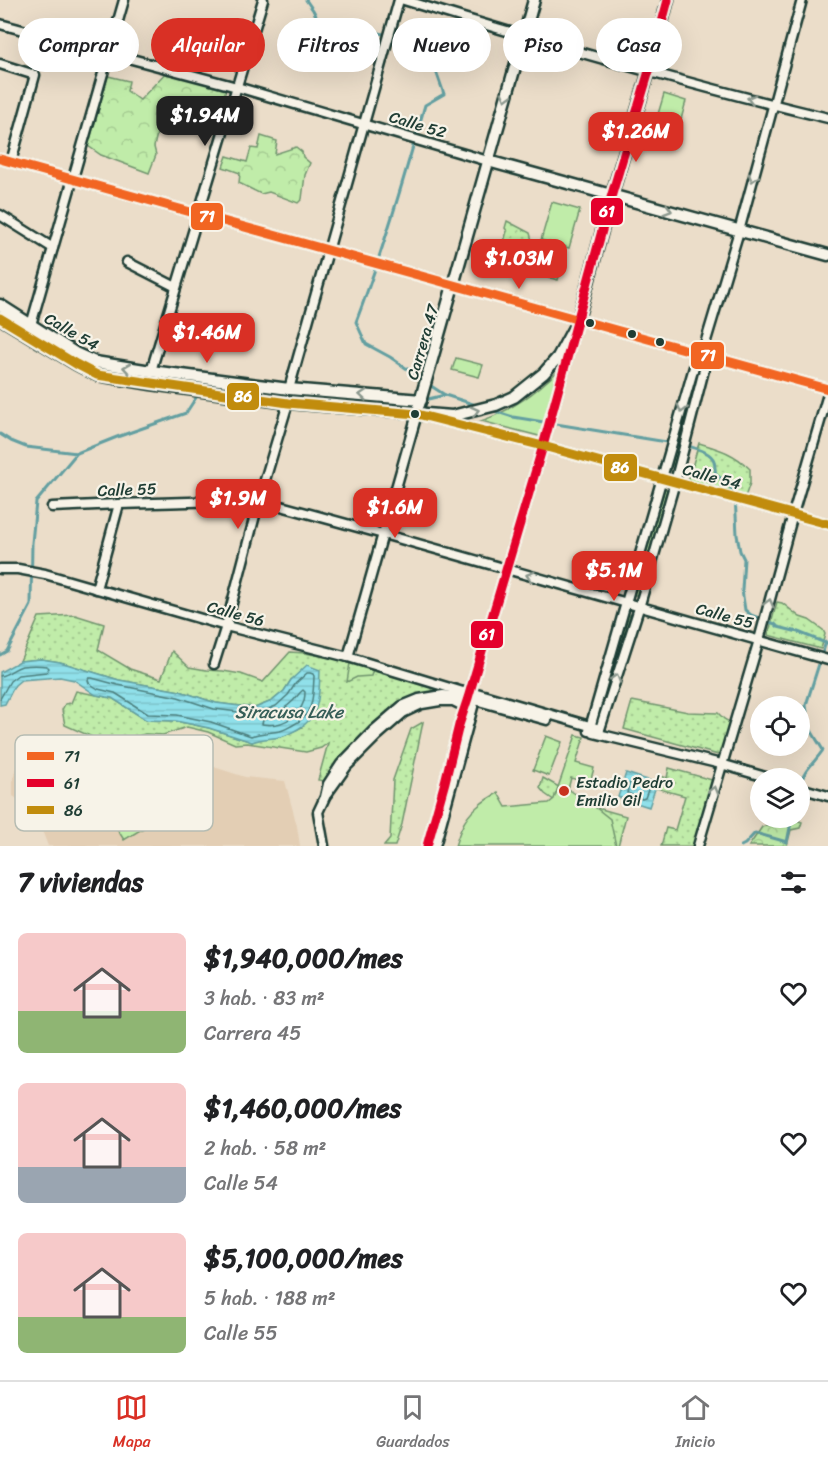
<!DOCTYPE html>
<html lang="es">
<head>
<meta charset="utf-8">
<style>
	body { margin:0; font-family:Sriracha,sans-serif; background:#f2f2f2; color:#202124; height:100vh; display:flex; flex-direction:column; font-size:22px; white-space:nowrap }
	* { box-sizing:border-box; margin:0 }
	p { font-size:20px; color:#757577 }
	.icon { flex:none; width:33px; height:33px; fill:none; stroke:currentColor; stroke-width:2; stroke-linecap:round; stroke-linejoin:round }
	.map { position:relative; height:846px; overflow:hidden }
	.details { display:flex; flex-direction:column; background:#fff; flex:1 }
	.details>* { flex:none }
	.hud { position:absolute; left:18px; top:18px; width:792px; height:54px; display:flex; gap:12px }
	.tools { position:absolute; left:750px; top:696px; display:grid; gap:12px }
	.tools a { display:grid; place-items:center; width:60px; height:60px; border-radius:50%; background:#fff; box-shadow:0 6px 24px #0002; font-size:30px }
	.price { position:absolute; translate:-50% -51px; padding:0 14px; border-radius:12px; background:#d93025; color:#fff; font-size:20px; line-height:39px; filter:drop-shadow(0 2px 3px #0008) }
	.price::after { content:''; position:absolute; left:50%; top:36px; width:18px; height:14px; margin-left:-9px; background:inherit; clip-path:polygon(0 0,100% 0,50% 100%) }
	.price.active { background:#222; color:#fff }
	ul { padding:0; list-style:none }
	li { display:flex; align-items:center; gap:18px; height:150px; padding:0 18px }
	li span { display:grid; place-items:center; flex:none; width:168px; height:120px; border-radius:9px; color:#555 }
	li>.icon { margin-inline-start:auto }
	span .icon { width:72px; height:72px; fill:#fffc; stroke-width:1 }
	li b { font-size:26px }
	h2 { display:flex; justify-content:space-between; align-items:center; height:72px; padding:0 18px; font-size:26px }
	.tag { padding:0 21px; border-radius:27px; background:#fff; box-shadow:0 6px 24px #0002; font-size:21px; line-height:54px }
	.tag.active { background:#d93025; color:#fff }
	.dock { display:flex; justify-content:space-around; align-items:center; height:84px; border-top:2px solid #e0e0e0; background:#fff; font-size:16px; color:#757577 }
	.dock a { display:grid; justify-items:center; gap:3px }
	.dock .active { color:#d93025 }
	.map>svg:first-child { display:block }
	.built { fill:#e3ceb4 }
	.grass { fill:url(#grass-dots); stroke:#70946e; stroke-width:1.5 }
	.forest { fill:url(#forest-crowns); stroke:#70946e; stroke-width:1.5 }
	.green { fill:#c0eca9; stroke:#70946e; stroke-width:1.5 }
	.water { fill:url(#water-rules); stroke:#639fa1; stroke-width:1.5 }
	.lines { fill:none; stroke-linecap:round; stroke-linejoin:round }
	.shore { stroke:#4c7e7d; stroke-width:1.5 }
	.stream { stroke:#639fa1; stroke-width:3 }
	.minor-casing { stroke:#1f3d34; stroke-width:13 }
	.tertiary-casing { stroke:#1f3d34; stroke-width:15 }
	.secondary-casing { stroke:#1f3d34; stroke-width:15 }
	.minor { stroke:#f7f3e8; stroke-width:8 }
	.tertiary { stroke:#f7f3e8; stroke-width:10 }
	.secondary { stroke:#f7f3e8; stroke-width:10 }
	.bus-1-casing { stroke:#f7f3e8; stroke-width:14 }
	.bus-2-casing { stroke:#f7f3e8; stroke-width:14 }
	.bus-3-casing { stroke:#f7f3e8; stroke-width:14 }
	.bus-1 { stroke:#f26522; stroke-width:9 }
	.bus-2 { stroke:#e4002b; stroke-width:9 }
	.bus-3 { stroke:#c18c0d; stroke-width:9 }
	.oneway { stroke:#8b988e }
	.bus-dot { fill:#1f3d34; stroke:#f7f3e8; stroke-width:2 }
	.poi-dot { fill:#c8321e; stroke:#f7f3e8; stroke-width:2 }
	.labels { text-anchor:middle; stroke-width:4.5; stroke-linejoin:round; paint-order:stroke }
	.street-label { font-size:16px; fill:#1f3d34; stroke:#f7f3e8 }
	.poi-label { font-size:16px; fill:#1f3d34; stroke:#f7f3e8; text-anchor:start }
	.water-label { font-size:18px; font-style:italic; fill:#365e58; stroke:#f7f3e8 }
	.key { fill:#f7f3e8; stroke:#b6bcb2; stroke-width:1.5 }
	.key-label { font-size:16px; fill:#1f3d34 }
	.line-badge { stroke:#f7f3e8; stroke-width:2 }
	.badge-label { font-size:16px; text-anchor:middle; font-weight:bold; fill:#fff }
</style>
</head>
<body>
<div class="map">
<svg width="828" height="846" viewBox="0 0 828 846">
	<defs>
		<pattern id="grass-dots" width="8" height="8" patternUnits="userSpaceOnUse" patternTransform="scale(1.5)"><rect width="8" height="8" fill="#c0eca9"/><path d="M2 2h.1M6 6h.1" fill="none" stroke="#a5cb92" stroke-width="1.8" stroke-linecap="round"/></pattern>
		<pattern id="forest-crowns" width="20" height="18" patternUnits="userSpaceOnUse" patternTransform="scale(1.5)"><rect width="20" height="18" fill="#c0eca9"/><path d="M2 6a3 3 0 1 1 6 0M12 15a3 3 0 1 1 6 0" fill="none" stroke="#a5cb92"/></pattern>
		<pattern id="water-rules" width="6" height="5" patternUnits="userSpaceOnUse" patternTransform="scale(1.5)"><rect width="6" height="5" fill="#90e0ea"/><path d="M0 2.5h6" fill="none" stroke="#7cc1c9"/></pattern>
	</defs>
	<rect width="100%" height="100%" fill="#ebddc9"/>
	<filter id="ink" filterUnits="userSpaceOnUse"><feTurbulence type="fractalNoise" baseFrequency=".0167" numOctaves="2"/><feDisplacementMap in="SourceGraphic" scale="12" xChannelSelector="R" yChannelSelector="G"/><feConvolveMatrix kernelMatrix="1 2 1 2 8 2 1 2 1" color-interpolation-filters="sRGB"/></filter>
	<g filter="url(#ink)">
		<path class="built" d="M 155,752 L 188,755 L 217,768 L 245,777 L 285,781 L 297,826 L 300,846 L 48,846 L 41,828 L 29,816 L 22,802 L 13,796 L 13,778 L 19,763 L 76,753 Z"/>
		<g class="grass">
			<path d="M 507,221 L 530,233 L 533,244 L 530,259 L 561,269 L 558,280 L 498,264 L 507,231 L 505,228 Z"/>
			<path d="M 695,371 L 701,372 L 675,466 L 670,464 Z"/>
			<path d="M 699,443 C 719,449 734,453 750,469 L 750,483 L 745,497 L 688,481 Z"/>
			<path d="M 662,488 L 669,490 L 639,596 L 632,594 Z"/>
			<path d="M 777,602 L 782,603 L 800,617 L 809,620 L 823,630 L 825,634 L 821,649 L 768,635 Z"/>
			<path d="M 625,614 L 630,615 L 599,720 L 594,719 Z"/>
			<path d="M 75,615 L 104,624 L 98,650 L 130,669 L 161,679 L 172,651 L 189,667 L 206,670 L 223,671 L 241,674 L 263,682 L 290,652 L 305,653 L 353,662 L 461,693 L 420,698 L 330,782 L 318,780 L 328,743 L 321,748 L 306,752 L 247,743 L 235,744 L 208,732 L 187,727 L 163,735 L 145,734 L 119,741 L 101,741 L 65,725 L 62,710 L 65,704 L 71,703 L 76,691 L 112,698 L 146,720 L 176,721 L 209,728 L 252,742 L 259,739 L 281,737 L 302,727 L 291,680 L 284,691 L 272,701 L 255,708 L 216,703 L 180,691 L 119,680 L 60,662 L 41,659 L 20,661 L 39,617 Z"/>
			<path d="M 632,701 L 688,712 L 718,713 L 724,719 L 731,723 L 722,756 L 624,729 Z"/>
			<path d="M 423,722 L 402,824 L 395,846 L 384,846 L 390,839 L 393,780 L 411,729 Z"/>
			<path d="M 669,768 L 712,780 L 693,846 L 661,846 L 666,828 L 675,830 L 685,796 L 656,788 L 660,776 L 667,778 Z"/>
			<path d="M 543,778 L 594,807 L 626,816 L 618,846 L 602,846 L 558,803 L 545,794 L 540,788 Z"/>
		</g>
		<g class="forest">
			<path d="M 168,70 L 226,89 L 219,117 L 190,108 L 168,115 L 166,126 L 158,129 L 154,147 L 156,155 L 149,173 L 101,155 L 88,146 L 108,76 L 129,81 L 127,91 L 140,100 Z"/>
			<path d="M 261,136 L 277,141 L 275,154 L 296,147 L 302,152 L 303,157 L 310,163 L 305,175 L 302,199 L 298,203 L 269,192 L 261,194 L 239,183 L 240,173 L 223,167 L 227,156 L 247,162 L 251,148 L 258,149 Z"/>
			<path d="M 778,818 L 790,818 L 802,822 L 800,828 L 791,830 L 787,846 L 749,846 L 762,827 L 774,823 Z"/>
		</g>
		<g class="green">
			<path d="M 664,94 L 686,101 L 676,138 L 653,131 Z"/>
			<path d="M 552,202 L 580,210 L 569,248 L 541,240 Z"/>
			<path d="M 456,358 L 483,365 L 479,377 L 452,370 Z"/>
			<path d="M 559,370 L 543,437 L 481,421 C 513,410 535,393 559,370 Z"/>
			<path d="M 350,663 L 373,669 L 371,676 L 357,677 L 347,682 Z"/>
			<path d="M 576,735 L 584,737 L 576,763 L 594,768 L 590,783 L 571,778 L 568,789 L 595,807 L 610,819 L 616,846 L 455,846 C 457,840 459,833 462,827 C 468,812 484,800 498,793 L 506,807 L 549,803 L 554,799 Z"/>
			<path d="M 546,736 L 562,742 L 549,776 L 533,770 Z"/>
			<path d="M 143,789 L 160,818 L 124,840 L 106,811 Z"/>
		</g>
		<g class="water">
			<path d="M 41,659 L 60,662 L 119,680 L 180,691 L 216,703 L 255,708 L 272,701 L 284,691 L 291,680 L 307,665 L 320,670 C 319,693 321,717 298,729 C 292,732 286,736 280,737 C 270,739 261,738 252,742 L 209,728 L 176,721 L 146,720 L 112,698 L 96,695 L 74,680 L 60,677 L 21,680 L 15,685 L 5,704 L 0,705 L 0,672 L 20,661 Z"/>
			<path d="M 626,773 L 657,783 L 649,807 L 618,797 Z"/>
		</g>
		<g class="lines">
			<g class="shore">
				<path d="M 310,673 L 313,674 L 314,676 C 313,698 314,714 293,725 C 289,727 284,730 280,731 C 270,733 261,732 251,736 L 211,722 L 177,715 L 148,714 L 115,693 L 98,689 L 89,683 L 88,680 L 89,678 L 92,678 L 118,685 L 178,697 L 214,709 L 255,714 L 276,706 L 288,695 L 296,683 L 307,673 Z"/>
				<path d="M 0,676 C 8,675 14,668 22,666 C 30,665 40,665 47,666 L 49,668 L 47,672 L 18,675 L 10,681 L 0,699"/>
				<path d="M 303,690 L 305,692 C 305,714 283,728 262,724 L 263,720 C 274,715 284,710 293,701 C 297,697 299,693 303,690 Z"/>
				<path d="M 632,782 L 648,787 L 648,790 L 645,798 L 642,799 L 627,793 L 629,784 Z"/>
			</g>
			<g class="stream">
				<path d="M 306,0 L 313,10 L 322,27 L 351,26 L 427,45 L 444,94 L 425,105 C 404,178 383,251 356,322 L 366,344 L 390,357 L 423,380"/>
				<path d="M 428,384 L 445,395 L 476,405"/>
				<path d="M 202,388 L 205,384 L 263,391"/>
				<path d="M 299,395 L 398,406 L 408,404"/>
				<path d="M 424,400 L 445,395"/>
				<path d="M 491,410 L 513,417 L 685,445 C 693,448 711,451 714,461 C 715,465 715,471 716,475 L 727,482 L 735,495 L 737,535 L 740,551 L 744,559 L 742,590 L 745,610 L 751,615 L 775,624 L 778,627 L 798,632 L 828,644"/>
				<path d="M 0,434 L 11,441 L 26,447 L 77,453 L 117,437 L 186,413 L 199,393"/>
				<path d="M 0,655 L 7,651 L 31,605 L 32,543 L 36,502 L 76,454"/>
				<path d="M 800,785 C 803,771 815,762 823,750 L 809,727 L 806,705 L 826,642"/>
				<path d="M 741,846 L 745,844 L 755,833 L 787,842 L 792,818"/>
			</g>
			<g class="minor-casing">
				<g id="minor">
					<path d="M 404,0 C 544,43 685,84 828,118"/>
					<path d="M 0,24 L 237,87 L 488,161"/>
					<path d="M 0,64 L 35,75 L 11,162"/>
					<path d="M 0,159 L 828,389"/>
					<path d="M 0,215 L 53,248"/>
					<path d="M 127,262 L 176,287"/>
					<path d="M 31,325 L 124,0"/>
					<path d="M 151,371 L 263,0"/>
					<path d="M 289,389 L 399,0"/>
					<path d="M 52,507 L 119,504 L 259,500 L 383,534 L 828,660"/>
					<path d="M 0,569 L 18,569 L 45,574 L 226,626 L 348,657 L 463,692 L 470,691 L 600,729"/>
					<path d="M 96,589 L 119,504"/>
					<path d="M 348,657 L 417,414 L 543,446 L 828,524"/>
					<path d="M 214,664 L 226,626 L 259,500 L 288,403"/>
					<path d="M 465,695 L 468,698 L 475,700 L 547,720"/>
					<path d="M 589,731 L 694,367 L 702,354 L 739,231 L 802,0"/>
					<path d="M 599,732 L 639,608 L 675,482 L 704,370 L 702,355"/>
					<path d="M 594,733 L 721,764 L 769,778"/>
					<path d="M 800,788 L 828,796"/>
					<path d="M 327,794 L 347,766 L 378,735 L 403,713 L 422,704 L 440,701 L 453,701 L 459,704"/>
					<path d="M 324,846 L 318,812 L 325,797 L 328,784 L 341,764 L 373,731 L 402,706 L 419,699 L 443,695 L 454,696 L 467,701"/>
					<path d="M 427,846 L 445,782 L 459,725 L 468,698 L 543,446 L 574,333"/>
					<path d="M 435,846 L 476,696"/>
					<path d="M 698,846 L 759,640 L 793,514 L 828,394"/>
				</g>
			</g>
			<g class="tertiary-casing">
				<path id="tertiary" d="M 488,161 L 828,255"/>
			</g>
			<g class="secondary-casing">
				<g id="secondary">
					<path d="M 0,305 L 75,353 L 95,362 L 151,371 L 289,389 L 421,400"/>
					<path d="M 0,318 L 76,364 L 97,375 L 151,384 L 288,403 L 452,416 L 496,405 L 514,397 L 544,373 L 558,357 L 578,320 L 612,194 L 649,71 L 668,0"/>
					<path d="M 419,405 L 534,0"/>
				</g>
			</g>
			<use href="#minor" class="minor"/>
			<use href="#tertiary" class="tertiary"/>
			<use href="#secondary" class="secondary"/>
			<g class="bus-1-casing">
				<path id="bus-1" d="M 0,159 L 828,389"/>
			</g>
			<g class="bus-2-casing">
				<path id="bus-2" d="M 427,846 L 445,782 L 459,725 L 468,698 L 543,446 L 612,194 L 649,71 L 668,0"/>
			</g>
			<g class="bus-3-casing">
				<path id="bus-3" d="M 0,318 L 76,364 L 97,375 L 288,403 L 417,414 L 543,446 L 828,524"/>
			</g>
			<use href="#bus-1" class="bus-1"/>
			<use href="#bus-2" class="bus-2"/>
			<use href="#bus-3" class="bus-3"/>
		</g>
		<defs><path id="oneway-chevron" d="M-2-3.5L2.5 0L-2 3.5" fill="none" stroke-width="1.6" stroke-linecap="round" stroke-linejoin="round" transform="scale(1.5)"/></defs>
		<g class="oneway">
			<use href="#oneway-chevron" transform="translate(506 97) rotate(106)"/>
			<use href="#oneway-chevron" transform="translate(751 99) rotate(-165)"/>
			<use href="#oneway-chevron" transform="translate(753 178) rotate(106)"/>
			<use href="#oneway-chevron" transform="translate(668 210) rotate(16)"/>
			<use href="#oneway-chevron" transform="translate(127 368) rotate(-171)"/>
			<use href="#oneway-chevron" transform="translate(363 395) rotate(-175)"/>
			<use href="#oneway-chevron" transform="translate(682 409) rotate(106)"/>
			<use href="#oneway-chevron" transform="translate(475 411) rotate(-14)"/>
			<use href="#oneway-chevron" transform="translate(530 576) rotate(-164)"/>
			<use href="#oneway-chevron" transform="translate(769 603) rotate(-75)"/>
			<use href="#oneway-chevron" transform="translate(616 678) rotate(-72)"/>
			<use href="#oneway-chevron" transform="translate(714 790) rotate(-74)"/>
		</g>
	</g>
	<g class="bus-dot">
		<circle cx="590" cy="323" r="5"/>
		<circle cx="632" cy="334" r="5"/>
		<circle cx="660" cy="342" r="5"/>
		<circle cx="415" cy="414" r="5"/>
	</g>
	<circle class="poi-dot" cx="564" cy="791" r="6"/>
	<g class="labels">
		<g class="street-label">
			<text transform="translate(418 124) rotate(17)" y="6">Calle 52</text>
			<text transform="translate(72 331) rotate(30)" y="6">Calle 54</text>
			<text transform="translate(422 342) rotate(-74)" y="6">Carrera 47</text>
			<text transform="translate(712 476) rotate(15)" y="6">Calle 54</text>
			<text transform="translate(127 489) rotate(-2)" y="6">Calle 55</text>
			<text transform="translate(236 613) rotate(15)" y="6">Calle 56</text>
			<text transform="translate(725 615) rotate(15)" y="6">Calle 55</text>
		</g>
		<g class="poi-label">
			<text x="576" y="788">Estadio Pedro<tspan x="576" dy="18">Emilio Gil</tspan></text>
		</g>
		<g class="water-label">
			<text x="289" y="718">Siracusa Lake</text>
		</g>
	</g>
	<rect x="15" y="735" width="198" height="96" rx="9" class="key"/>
	<rect x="27" y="752" width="27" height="8" fill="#f26522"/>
	<rect x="27" y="779" width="27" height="8" fill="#e4002b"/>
	<rect x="27" y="806" width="27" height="8" fill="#c18c0d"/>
	<g class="key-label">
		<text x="64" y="762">71</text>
		<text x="64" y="789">61</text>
		<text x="64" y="816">86</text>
	</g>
	<g class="line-badge">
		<rect x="590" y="197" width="34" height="29" rx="6" fill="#e4002b"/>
		<rect x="190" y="202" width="34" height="29" rx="6" fill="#f26522"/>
		<rect x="690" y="341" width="35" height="29" rx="6" fill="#f26522"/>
		<rect x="226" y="382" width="34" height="29" rx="6" fill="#c18c0d"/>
		<rect x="603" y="453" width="35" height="29" rx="6" fill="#c18c0d"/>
		<rect x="470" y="620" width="34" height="29" rx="6" fill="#e4002b"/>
	</g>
	<g class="badge-label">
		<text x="607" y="217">61</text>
		<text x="207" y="222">71</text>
		<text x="708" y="361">71</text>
		<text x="243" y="402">86</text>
		<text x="620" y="473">86</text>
		<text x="487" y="640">61</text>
	</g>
</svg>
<div class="tools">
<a><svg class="icon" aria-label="locate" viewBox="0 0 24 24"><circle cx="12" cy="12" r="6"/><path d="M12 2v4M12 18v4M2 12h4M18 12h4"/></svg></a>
<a><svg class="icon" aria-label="layers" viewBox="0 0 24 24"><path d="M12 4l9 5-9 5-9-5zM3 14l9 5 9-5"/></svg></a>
</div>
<b class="price active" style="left:205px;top:147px">$1.94M</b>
<b class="price" style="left:636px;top:163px">$1.26M</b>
<b class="price" style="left:519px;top:290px">$1.03M</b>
<b class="price" style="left:207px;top:364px">$1.46M</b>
<b class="price" style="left:238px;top:530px">$1.9M</b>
<b class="price" style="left:395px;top:539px">$1.6M</b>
<b class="price" style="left:614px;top:602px">$5.1M</b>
<div class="hud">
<a class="tag">Comprar</a>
<a class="tag active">Alquilar</a>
<a class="tag">Filtros</a>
<a class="tag">Nuevo</a>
<a class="tag">Piso</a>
<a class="tag">Casa</a>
</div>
</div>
<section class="details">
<h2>7 viviendas<svg class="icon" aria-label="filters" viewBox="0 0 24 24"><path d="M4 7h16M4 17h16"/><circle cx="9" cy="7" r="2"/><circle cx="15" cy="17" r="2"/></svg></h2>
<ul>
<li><span style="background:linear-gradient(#f6c9c9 65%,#8fb573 0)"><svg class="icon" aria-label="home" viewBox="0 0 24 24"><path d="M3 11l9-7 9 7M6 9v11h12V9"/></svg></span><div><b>$1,940,000/mes</b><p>3 hab. · 83 m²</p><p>Carrera 45</p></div><svg class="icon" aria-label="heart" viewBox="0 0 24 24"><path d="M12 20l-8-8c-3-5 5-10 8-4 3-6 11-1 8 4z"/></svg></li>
<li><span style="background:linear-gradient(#f6c9c9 70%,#9aa5b1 0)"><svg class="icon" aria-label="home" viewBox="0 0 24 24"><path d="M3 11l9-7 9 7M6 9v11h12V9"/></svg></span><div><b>$1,460,000/mes</b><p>2 hab. · 58 m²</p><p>Calle 54</p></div><svg class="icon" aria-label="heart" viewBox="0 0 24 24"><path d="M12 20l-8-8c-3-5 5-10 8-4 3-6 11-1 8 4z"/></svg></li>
<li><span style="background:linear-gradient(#f6c9c9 70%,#8fb573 0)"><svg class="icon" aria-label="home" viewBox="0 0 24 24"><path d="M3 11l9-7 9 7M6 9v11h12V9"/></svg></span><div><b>$5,100,000/mes</b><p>5 hab. · 188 m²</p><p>Calle 55</p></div><svg class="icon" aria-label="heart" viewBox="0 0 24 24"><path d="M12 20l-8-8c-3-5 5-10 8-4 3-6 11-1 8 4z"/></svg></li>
</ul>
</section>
<nav class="dock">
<a class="active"><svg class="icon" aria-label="map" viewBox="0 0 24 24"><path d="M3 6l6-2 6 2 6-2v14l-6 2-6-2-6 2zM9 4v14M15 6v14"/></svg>Mapa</a>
<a><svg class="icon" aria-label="saved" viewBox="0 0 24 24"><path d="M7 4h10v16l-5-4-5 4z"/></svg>Guardados</a>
<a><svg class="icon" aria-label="home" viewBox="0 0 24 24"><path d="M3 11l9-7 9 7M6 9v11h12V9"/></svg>Inicio</a>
</nav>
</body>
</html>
